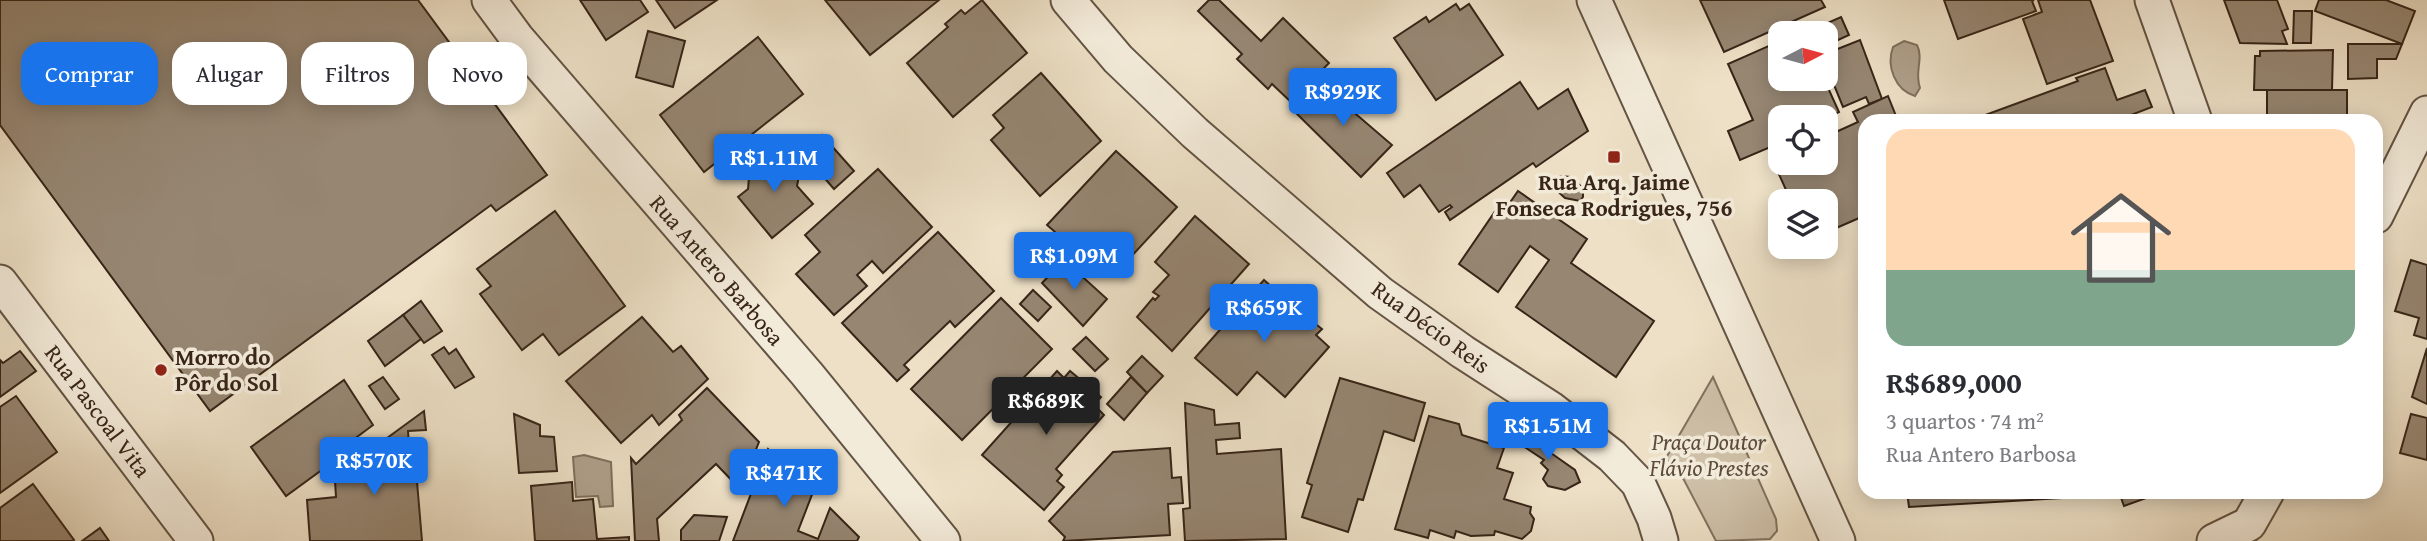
<!DOCTYPE html>
<html lang="pt">
<head>
<meta charset="utf-8">
<style>
	body { margin:0; font-family:"Gentium Book Plus",serif; background:#f2f2f3; color:#2b2b33; height:100vh; display:flex; flex-direction:column; font-size:26px; white-space:nowrap }
	* { box-sizing:border-box; margin:0 }
	p { font-size:23px; color:#7c7c81 }
	.icon { flex:none; width:38px; height:38px; fill:none; stroke:currentColor; stroke-width:2; stroke-linecap:round; stroke-linejoin:round }
	.map { position:relative; flex:1; overflow:hidden }
	.details { position:absolute; left:1858px; top:114px; width:525px; height:385px; display:flex; flex-direction:column; background:#fff; border-radius:21px; box-shadow:0 4px 18px #0003 }
	.details>* { flex:none }
	.banner { position:absolute; left:21px; top:42px; width:665px; height:63px; display:flex; gap:14px }
	.needle { width:46px; rotate:84deg }
	.fabs { position:absolute; left:1768px; top:21px; display:grid; gap:14px }
	.fabs a { display:grid; place-items:center; width:70px; height:70px; border-radius:14px; background:#fff; box-shadow:0 4px 18px #0003; font-size:35px }
	.price { position:absolute; translate:-50% -60px; padding:0 16px; border-radius:7px; background:#1a73e8; color:#fff; font-size:23px; line-height:46px; filter:drop-shadow(0 2px 4px #0008) }
	.price::after { content:''; position:absolute; left:50%; top:42px; width:21px; height:16px; margin-left:-10px; background:inherit; clip-path:polygon(0 0,100% 0,50% 100%) }
	.price.active { background:#222; color:#fff }
	ul { padding:0; list-style:none }
	li { display:grid; align-content:center; gap:14px; height:371px; padding:0 28px }
	li span { display:grid; place-items:center; height:217px; border-radius:21px; color:#555 }
	li>.icon { margin-inline-start:auto }
	span .icon { width:126px; height:126px; fill:#fffc; stroke-width:1 }
	li b { font-size:30px }
	.pill { padding:0 24px; border-radius:21px; background:#fff; box-shadow:0 4px 18px #0003; font-size:24px; line-height:63px }
	.pill.active { background:#1a73e8; color:#fff }
	.map>svg:first-child { display:block }
	.green { fill:#cec0a8; stroke:#827260; stroke-width:2 }
	.water { fill:#afa08b; stroke:#7f6f5d; stroke-width:2 }
	.building { fill:#968672; stroke:#372518; stroke-width:2 }
	.lines { fill:none; stroke-linecap:round; stroke-linejoin:round }
	.minor-casing { stroke:#645444; stroke-width:37 }
	.minor { stroke:#f3ebda; stroke-width:33 }
	.poi-dot { fill:#8f2418; stroke:#f3ebda; stroke-width:2.5 }
	.labels { text-anchor:middle; stroke-width:7; stroke-linejoin:round; paint-order:stroke }
	.poi-label { font-size:23px; font-weight:bold; fill:#372518; stroke:#f3ebda }
	.street-label { font-size:23px; fill:#372518; stroke:#f3ebda }
	.park-label { font-size:23px; font-style:italic; fill:#5d4c3c; stroke:#f3ebda }
</style>
</head>
<body>
<div class="map">
<svg width="2427" height="541" viewBox="0 0 2427 541">
	<rect width="100%" height="100%" fill="#ede0c6"/>
	<filter id="stains"><feTurbulence type="fractalNoise" baseFrequency=".00286" numOctaves="4"/><feColorMatrix values="0 0 0 0 .2 0 0 0 0 .09 0 0 0 0 .02 0 0 0 .5 -.17"/></filter>
	<radialGradient id="worn" r=".72"><stop offset=".6" stop-color="#630" stop-opacity="0"/><stop offset="1" stop-color="#630" stop-opacity=".3"/></radialGradient>
	<path class="green" d="M 1713,377 L 1776,519 L 1777,531 L 1770,539 L 1716,541 L 1684,480 L 1666,458 Z"/>
	<g class="water">
		<path d="M 1904,41 L 1917,45 C 1924,59 1914,72 1920,88 L 1915,96 C 1895,90 1886,66 1893,47 Z"/>
		<path d="M 584,455 L 611,462 L 613,506 L 600,507 L 598,496 L 576,497 L 573,457 Z"/>
	</g>
	<g class="building">
		<path d="M 0,0 L 418,0 L 547,175 L 496,211 L 491,205 L 210,411 L 0,125 Z"/>
		<path d="M 580,0 L 640,0 L 648,12 L 606,40 Z"/>
		<path d="M 656,0 L 717,0 L 675,28 Z"/>
		<path d="M 825,0 L 939,0 L 870,55 Z"/>
		<path d="M 982,0 L 1027,53 L 953,117 L 907,63 L 948,27 L 945,24 L 961,10 L 965,14 Z"/>
		<path d="M 1209,0 L 1219,0 L 1261,41 L 1283,18 L 1329,63 L 1291,102 L 1272,84 L 1268,89 L 1237,59 L 1242,54 L 1198,11 Z"/>
		<path d="M 1700,0 L 1821,0 L 1825,7 L 1724,52 Z"/>
		<path d="M 1944,0 L 2034,0 L 2032,1 L 2036,11 L 1958,39 Z"/>
		<path d="M 2038,0 L 2090,0 L 2113,61 L 2047,84 L 2023,19 L 2042,12 Z"/>
		<path d="M 2224,0 L 2277,0 L 2288,29 L 2282,31 L 2287,44 L 2240,43 Z"/>
		<path d="M 2319,0 L 2386,0 L 2415,11 L 2402,44 L 2315,11 Z"/>
		<path d="M 1456,4 L 1460,10 L 1469,4 L 1503,55 L 1436,100 L 1394,38 L 1426,17 L 1429,22 Z"/>
		<path d="M 2294,11 L 2312,11 L 2311,43 L 2293,43 Z"/>
		<path d="M 1841,17 L 1849,35 L 1825,46 L 1825,33 L 1805,33 Z"/>
		<path d="M 648,31 L 685,41 L 673,87 L 636,77 Z"/>
		<path d="M 758,37 L 803,94 L 704,172 L 660,115 Z"/>
		<path d="M 1860,40 L 1882,99 L 1869,104 L 1866,97 L 1843,107 L 1825,63 L 1825,54 Z"/>
		<path d="M 1780,41 L 1780,79 L 1824,79 L 1839,112 L 1825,119 L 1780,117 L 1780,143 L 1740,160 L 1728,131 L 1753,120 L 1728,64 Z"/>
		<path d="M 2348,44 L 2402,44 L 2396,59 L 2377,59 L 2377,78 L 2348,79 Z"/>
		<path d="M 2333,50 L 2332,90 L 2254,90 L 2255,56 L 2260,56 L 2260,51 Z"/>
		<path d="M 2105,68 L 2117,100 L 2145,90 L 2152,107 L 2123,118 L 2124,121 L 1969,121 L 2078,81 L 2076,78 Z"/>
		<path d="M 1041,73 L 1101,141 L 1040,196 L 991,140 L 1004,128 L 993,115 Z"/>
		<path d="M 1331,77 L 1350,95 L 1343,103 L 1392,145 L 1361,177 L 1296,113 Z"/>
		<path d="M 1520,82 L 1538,109 L 1568,89 L 1588,131 L 1536,167 L 1533,163 L 1450,220 L 1445,212 L 1452,207 L 1450,205 L 1439,212 L 1420,185 L 1404,197 L 1387,173 Z"/>
		<rect x="2267" y="90" width="80" height="31"/>
		<path d="M 1888,96 L 1898,121 L 1866,121 L 1866,215 L 1825,233 L 1825,201 L 1791,201 L 1773,161 L 1780,158 L 1780,163 L 1825,163 L 1825,137 L 1858,122 L 1853,112 Z"/>
		<path d="M 822,135 L 854,171 L 834,189 L 802,152 Z"/>
		<path d="M 1116,151 L 1177,207 L 1115,274 L 1110,269 L 1107,273 L 1075,243 L 1071,246 L 1047,225 Z"/>
		<path d="M 751,155 L 776,158 L 775,165 L 801,166 L 797,186 L 813,204 L 772,238 L 738,197 L 748,189 Z"/>
		<path d="M 878,169 L 932,227 L 883,273 L 872,261 L 857,275 L 867,286 L 834,315 L 796,274 L 820,252 L 805,235 Z"/>
		<path d="M 1561,176 L 1570,177 L 1583,188 L 1583,197 L 1580,201 L 1565,198 L 1554,188 L 1553,181 Z"/>
		<path d="M 1518,191 L 1587,239 L 1571,263 L 1654,321 L 1616,377 L 1516,307 L 1549,260 L 1530,246 L 1498,292 L 1459,264 L 1496,210 L 1502,214 Z"/>
		<path d="M 555,211 L 625,306 L 559,355 L 543,334 L 522,350 L 480,294 L 491,286 L 477,269 Z"/>
		<path d="M 1195,216 L 1249,264 L 1172,351 L 1137,317 L 1153,298 L 1155,300 L 1159,296 L 1153,292 L 1169,275 L 1155,262 Z"/>
		<path d="M 938,232 L 994,291 L 955,327 L 950,321 L 904,365 L 909,370 L 897,381 L 842,323 Z"/>
		<path d="M 1064,260 L 1107,299 L 1083,326 L 1042,283 Z"/>
		<path d="M 2411,260 L 2427,265 L 2427,339 L 2414,335 L 2419,318 L 2395,311 Z"/>
		<path d="M 1264,280 L 1283,297 L 1278,302 L 1293,314 L 1298,308 L 1306,315 L 1301,320 L 1309,327 L 1313,322 L 1322,329 L 1316,335 L 1329,347 L 1285,397 L 1257,372 L 1237,395 L 1195,358 Z"/>
		<path d="M 1033,290 L 1051,307 L 1038,321 L 1020,304 Z"/>
		<path d="M 1001,298 L 1052,349 L 962,440 L 911,389 Z"/>
		<path d="M 421,301 L 442,331 L 424,343 L 403,315 Z"/>
		<path d="M 403,315 L 421,339 L 385,366 L 368,341 Z"/>
		<path d="M 642,317 L 673,352 L 681,346 L 708,379 L 659,425 L 652,415 L 621,443 L 566,381 Z"/>
		<path d="M 1086,337 L 1108,359 L 1095,371 L 1073,349 Z"/>
		<path d="M 444,347 L 449,354 L 456,349 L 474,377 L 455,388 L 432,355 Z"/>
		<path d="M 2427,348 L 2427,404 L 2412,397 Z"/>
		<path d="M 20,351 L 36,371 L 0,397 L 0,360 L 3,363 Z"/>
		<path d="M 1142,356 L 1163,376 L 1147,393 L 1127,372 Z"/>
		<path d="M 1057,371 L 1064,378 L 1070,371 L 1101,397 L 1094,405 L 1104,415 L 1056,469 L 1062,475 L 1057,481 L 1064,487 L 1044,510 L 982,455 Z"/>
		<path d="M 383,377 L 399,399 L 385,409 L 369,386 Z"/>
		<path d="M 1131,377 L 1147,393 L 1124,420 L 1107,404 Z"/>
		<path d="M 1340,378 L 1425,403 L 1414,441 L 1384,431 L 1363,500 L 1358,499 L 1348,532 L 1302,517 L 1312,485 L 1307,483 Z"/>
		<path d="M 344,380 L 373,425 L 353,440 L 356,445 L 286,496 L 251,447 Z"/>
		<path d="M 707,388 L 759,442 L 740,489 L 716,464 L 657,519 L 659,541 L 635,541 L 631,458 L 636,464 L 682,420 L 679,415 Z"/>
		<path d="M 16,396 L 57,452 L 0,493 L 0,407 Z"/>
		<path d="M 1185,403 L 1214,410 L 1215,425 L 1239,423 L 1240,438 L 1216,440 L 1217,454 L 1281,449 L 1286,539 L 1185,541 L 1183,509 L 1190,508 Z"/>
		<path d="M 424,411 L 426,430 L 408,431 L 410,458 L 415,458 L 422,541 L 310,541 L 307,500 L 336,497 L 335,481 L 358,479 L 357,460 Z"/>
		<path d="M 514,414 L 540,425 L 540,436 L 554,437 L 557,471 L 519,473 Z"/>
		<path d="M 2411,414 L 2427,418 L 2427,460 L 2400,453 Z"/>
		<path d="M 1429,416 L 1459,424 L 1462,435 L 1504,448 L 1497,468 L 1513,473 L 1504,499 L 1531,507 L 1530,513 L 1534,519 L 1531,531 L 1522,539 L 1495,531 L 1494,535 L 1471,536 L 1456,531 L 1454,538 L 1430,530 L 1428,538 L 1395,529 Z"/>
		<path d="M 1511,425 L 1575,470 L 1580,482 L 1565,490 L 1548,486 L 1543,479 L 1548,470 L 1541,463 L 1544,460 L 1505,434 Z"/>
		<path d="M 1170,448 L 1172,478 L 1181,477 L 1183,503 L 1168,504 L 1170,535 L 1063,541 L 1065,537 L 1049,521 L 1113,452 Z"/>
		<path d="M 768,449 L 813,492 L 798,531 L 818,539 L 830,508 L 859,537 L 857,541 L 733,541 Z"/>
		<path d="M 572,482 L 573,501 L 593,499 L 597,539 L 629,537 L 629,541 L 535,541 L 531,486 Z"/>
		<path d="M 33,484 L 74,540 L 72,541 L 0,541 L 0,508 Z"/>
		<path d="M 1907,492 L 2076,492 L 2079,497 L 1909,507 Z"/>
		<path d="M 2119,492 L 2173,492 L 2161,496 L 2160,493 L 2124,506 Z"/>
		<path d="M 694,515 L 727,517 L 719,541 L 681,541 L 681,530 Z"/>
		<path d="M 100,528 L 109,541 L 82,541 Z"/>
	</g>
	<g class="lines">
		<g class="minor-casing">
			<g id="minor">
				<path d="M 489,0 L 517,38 L 807,374 L 943,541"/>
				<path d="M 1068,0 L 1118,59 L 1195,133 L 1380,293 L 1463,352 L 1550,408 L 1612,456 L 1638,483 L 1654,518 L 1661,541"/>
				<path d="M 1594,0 L 1838,541"/>
				<path d="M 2152,0 L 2195,121"/>
				<path d="M 2376,216 L 2427,113"/>
				<path d="M 0,282 L 196,541"/>
				<path d="M 2214,541 L 2249,524 L 2267,492"/>
			</g>
		</g>
		<use href="#minor" class="minor"/>
	</g>
	<g class="poi-dot">
		<rect x="1607" y="150" width="14" height="14" rx="3.5"/>
		<circle cx="161" cy="370" r="7"/>
	</g>
	<g class="labels">
		<g class="poi-label">
			<text x="1614" y="190">Rua Arq. Jaime<tspan x="1614" dy="26">Fonseca Rodrigues, 756</tspan></text>
			<text x="175" y="365" text-anchor="start">Morro do<tspan x="175" dy="26">Pôr do Sol</tspan></text>
		</g>
		<g class="street-label">
			<text transform="translate(717 270) rotate(49)" y="8">Rua Antero Barbosa</text>
			<text transform="translate(1431 327) rotate(36)" y="8">Rua Décio Reis</text>
			<text transform="translate(98 411) rotate(53)" y="8">Rua Pascoal Vita</text>
		</g>
		<g class="park-label">
			<text x="1709" y="450">Praça Doutor<tspan x="1709" dy="26">Flávio Prestes</tspan></text>
		</g>
	</g>
	<rect width="100%" height="100%" filter="url(#stains)"/>
	<rect width="100%" height="100%" fill="url(#worn)"/>
</svg>
<div class="fabs">
<a><svg class="needle" viewBox="-14 -14 28 28"><path d="M0-13l5 13h-10z" fill="#e53935"/><path d="M0 13l5-13h-10z" fill="#7c7c81"/></svg></a>
<a><svg class="icon" aria-label="locate" viewBox="0 0 24 24"><circle cx="12" cy="12" r="6"/><path d="M12 2v4M12 18v4M2 12h4M18 12h4"/></svg></a>
<a><svg class="icon" aria-label="layers" viewBox="0 0 24 24"><path d="M12 4l9 5-9 5-9-5zM3 14l9 5 9-5"/></svg></a>
</div>
<b class="price" style="left:1343px;top:128px">R$929K</b>
<b class="price" style="left:774px;top:194px">R$1.11M</b>
<b class="price" style="left:1074px;top:292px">R$1.09M</b>
<b class="price" style="left:1264px;top:344px">R$659K</b>
<b class="price active" style="left:1046px;top:437px">R$689K</b>
<b class="price" style="left:1548px;top:462px">R$1.51M</b>
<b class="price" style="left:374px;top:497px">R$570K</b>
<b class="price" style="left:784px;top:509px">R$471K</b>
<div class="banner">
<a class="pill active">Comprar</a>
<a class="pill">Alugar</a>
<a class="pill">Filtros</a>
<a class="pill">Novo</a>
</div>
<section class="details">
<ul>
<li><span style="background:linear-gradient(#ffd9b3 65%,#7fa58c 0)"><svg class="icon" aria-label="home" viewBox="0 0 24 24"><path d="M3 11l9-7 9 7M6 9v11h12V9"/></svg></span><div><b>R$689,000</b><p>3 quartos · 74 m²</p><p>Rua Antero Barbosa</p></div></li>
</ul>
</section>
</div>
</body>
</html>
